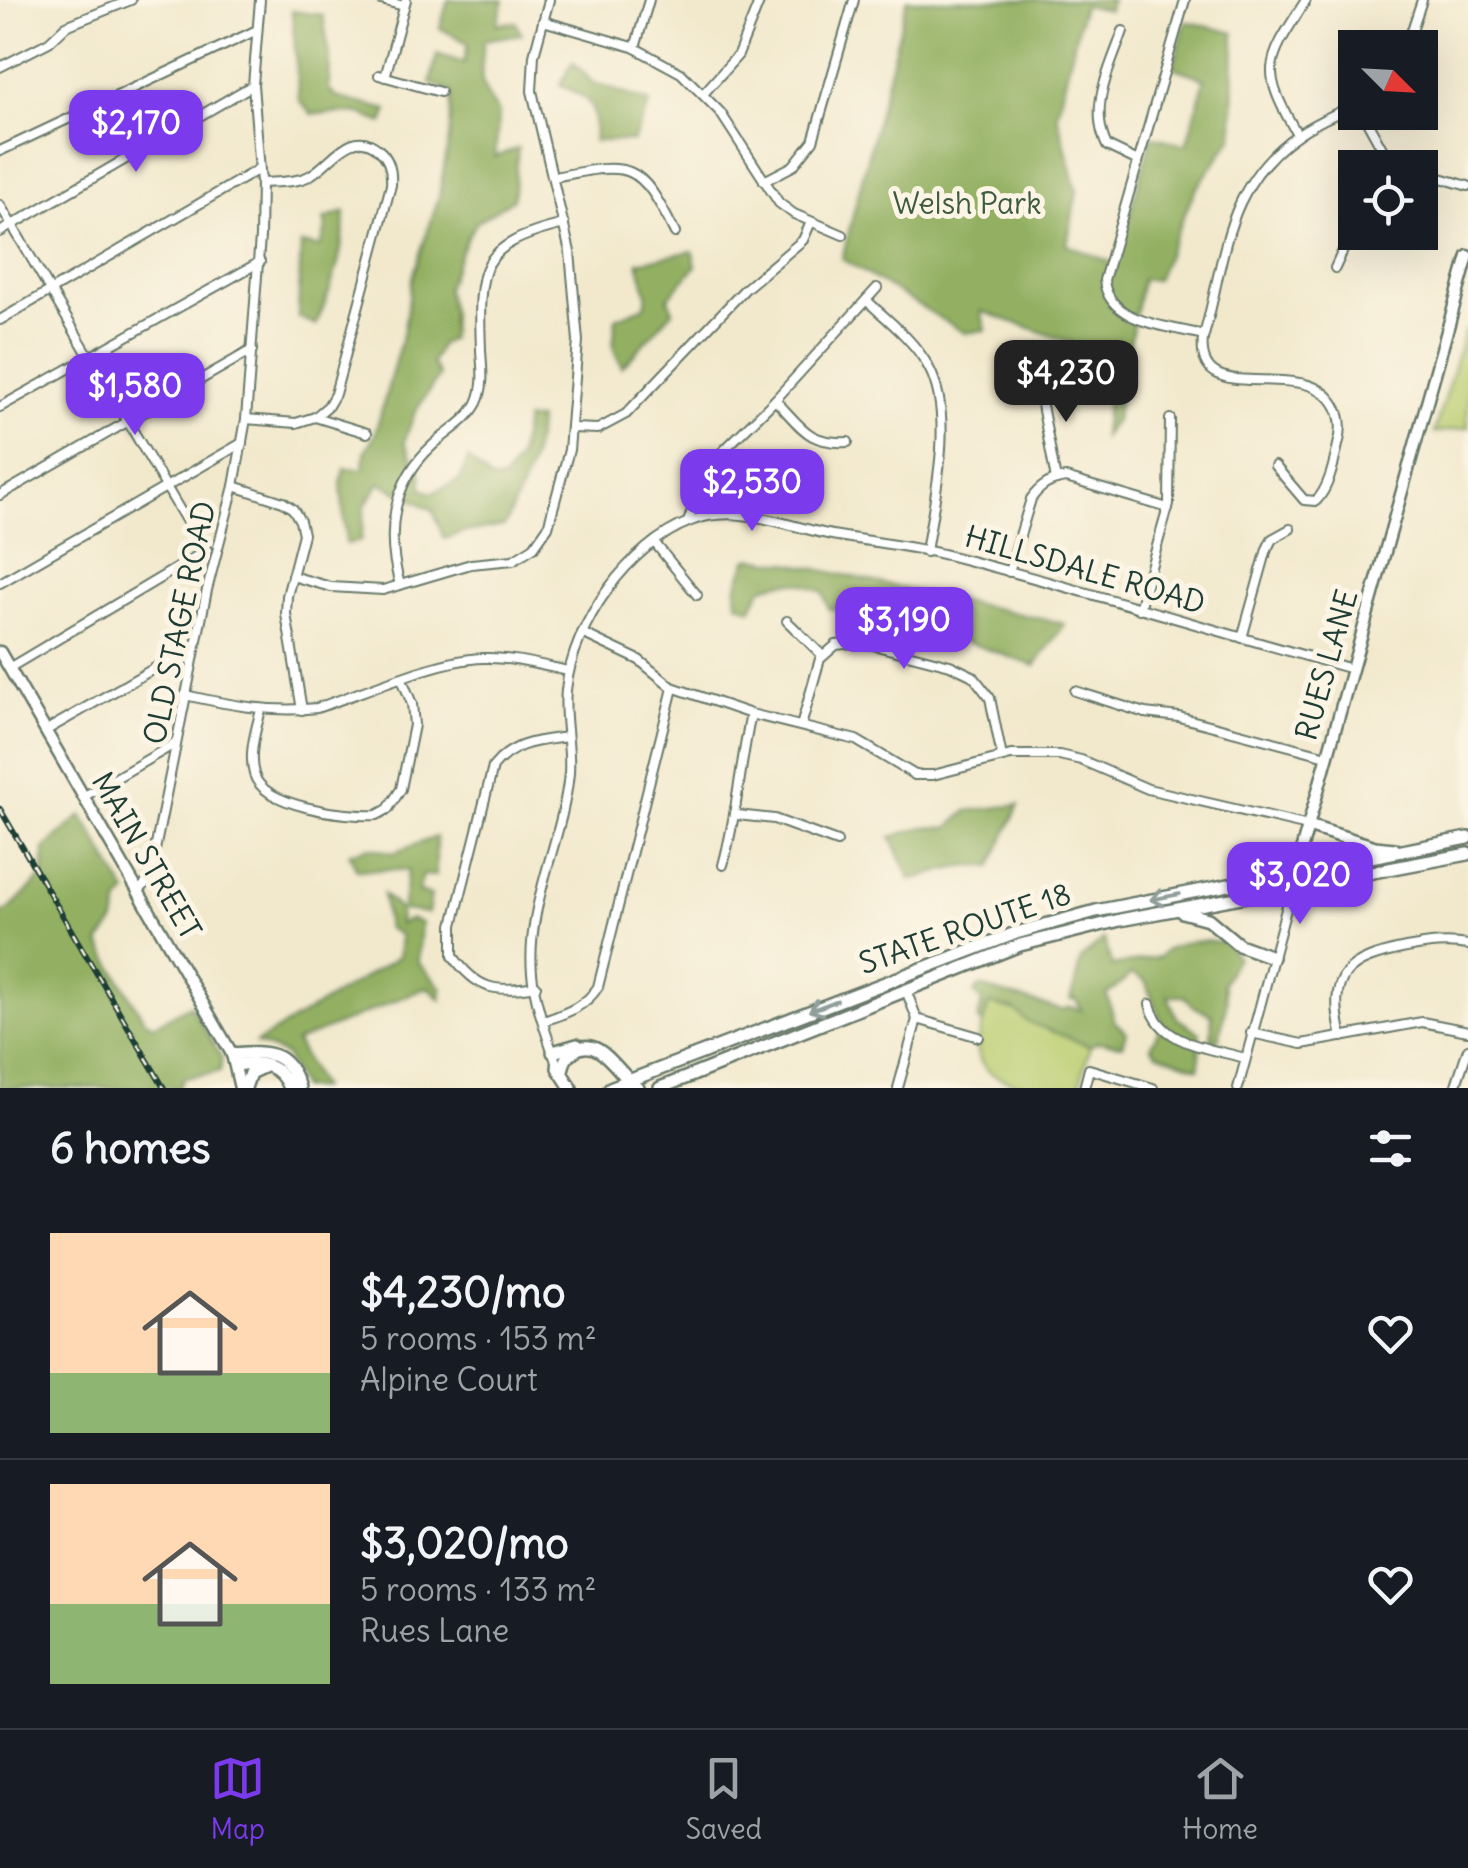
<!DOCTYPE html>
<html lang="en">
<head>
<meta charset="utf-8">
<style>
	body { margin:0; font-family:Delius,sans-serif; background:#20242c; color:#f1f3f6; height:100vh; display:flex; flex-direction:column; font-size:38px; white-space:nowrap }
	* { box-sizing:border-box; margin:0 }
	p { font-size:32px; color:#9ea1a6 }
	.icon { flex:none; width:55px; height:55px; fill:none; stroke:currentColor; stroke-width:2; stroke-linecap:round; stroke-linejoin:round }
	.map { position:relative; height:1088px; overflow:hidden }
	.panel { display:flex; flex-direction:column; background:#171b24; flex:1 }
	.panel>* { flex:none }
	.needle { width:65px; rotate:114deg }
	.fabs { position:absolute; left:1338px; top:30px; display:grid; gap:20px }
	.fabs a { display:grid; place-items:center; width:100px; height:100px; border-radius:0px; background:#171b24; box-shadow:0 10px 40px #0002; font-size:50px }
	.price { position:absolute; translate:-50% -85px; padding:0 22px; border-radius:20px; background:#7c3aed; color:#fff; font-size:32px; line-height:65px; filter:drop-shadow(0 2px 5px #0008) }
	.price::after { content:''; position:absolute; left:50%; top:60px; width:30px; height:22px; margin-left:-15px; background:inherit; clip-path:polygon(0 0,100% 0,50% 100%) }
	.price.on { background:#222; color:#fff }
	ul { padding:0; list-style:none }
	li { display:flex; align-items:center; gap:30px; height:250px; padding:0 50px }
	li+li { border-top:2px solid #363941 }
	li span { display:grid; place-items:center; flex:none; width:280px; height:200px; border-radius:0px; color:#555 }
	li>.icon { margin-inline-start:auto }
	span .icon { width:120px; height:120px; fill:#fffc; stroke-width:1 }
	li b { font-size:42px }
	h2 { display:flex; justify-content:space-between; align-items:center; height:120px; padding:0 50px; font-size:42px }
	.tabs { display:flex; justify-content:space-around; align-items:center; height:140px; border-top:2px solid #363941; background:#171b24; font-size:28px; color:#9ea1a6 }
	.tabs a { display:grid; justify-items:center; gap:5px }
	.tabs .on { color:#7c3aed }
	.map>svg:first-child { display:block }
	.green { fill:#bacd70; stroke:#6c8552; stroke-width:2.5 }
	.forest { fill:#93b062; stroke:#59764b; stroke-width:2.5 }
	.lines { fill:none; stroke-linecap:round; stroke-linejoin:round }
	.minor-casing { stroke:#69796a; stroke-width:12 }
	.major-casing { stroke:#69796a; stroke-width:15 }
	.highway-casing { stroke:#69796a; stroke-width:16 }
	.minor { stroke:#fff; stroke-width:8 }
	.major { stroke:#fff; stroke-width:10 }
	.highway { stroke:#fff; stroke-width:11 }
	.rail-casing { stroke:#1f3d34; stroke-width:6 }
	.rail { stroke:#fcf5e5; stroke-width:2.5; stroke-dasharray:8; stroke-linecap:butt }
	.oneway { stroke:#8f9e9a }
	.labels { text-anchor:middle; stroke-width:10; stroke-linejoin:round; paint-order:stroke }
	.park-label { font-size:30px; fill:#3e5a40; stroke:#fcf5e5 }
	.street-label { font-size:30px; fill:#1f3d34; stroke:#fcf5e5 }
</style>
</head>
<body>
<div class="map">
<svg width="1468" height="1088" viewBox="0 0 1468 1088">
	<rect width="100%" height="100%" fill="#fcf5e5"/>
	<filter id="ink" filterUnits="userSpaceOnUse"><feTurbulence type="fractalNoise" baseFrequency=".01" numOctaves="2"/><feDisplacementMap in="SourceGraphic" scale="20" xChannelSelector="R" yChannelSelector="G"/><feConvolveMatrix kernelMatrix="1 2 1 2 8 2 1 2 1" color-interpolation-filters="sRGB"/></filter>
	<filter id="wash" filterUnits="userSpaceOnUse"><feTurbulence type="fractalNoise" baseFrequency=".0048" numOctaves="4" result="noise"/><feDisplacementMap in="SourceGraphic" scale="40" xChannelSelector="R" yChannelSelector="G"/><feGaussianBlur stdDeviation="2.25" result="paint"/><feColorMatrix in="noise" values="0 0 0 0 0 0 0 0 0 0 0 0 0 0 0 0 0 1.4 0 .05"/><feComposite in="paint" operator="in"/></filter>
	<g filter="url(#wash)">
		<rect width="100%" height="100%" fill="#f2e9cd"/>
		<g class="green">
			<path d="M 1465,330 L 1468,331 L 1468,428 L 1434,433 Z"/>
			<path d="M 989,1004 L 1014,1010 L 1029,1022 L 1090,1046 L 1079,1088 C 1045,1088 972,1088 978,1043 C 980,1030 985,1017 989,1004 Z"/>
		</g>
		<g class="forest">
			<path d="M 448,0 L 504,0 L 497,24 L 516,22 L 521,34 L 484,40 C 481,75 476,84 499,112 L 495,157 L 518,148 L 513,199 L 477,222 L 467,237 L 446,288 L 451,311 L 450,339 L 440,345 L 432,363 L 439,376 L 415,412 L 404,442 L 421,473 L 422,489 L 432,493 L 460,480 L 468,459 L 491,480 L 503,480 L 518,459 L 525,420 L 538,420 C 537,459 520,492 504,526 L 464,532 L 444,539 L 433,510 L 380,483 L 365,505 L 361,541 L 346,544 L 341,484 L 344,469 L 364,468 L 365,452 L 375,434 L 404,329 L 412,278 L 439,197 L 450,133 L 452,92 L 430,83 L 437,54 L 464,63 L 468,43 L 440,28 Z"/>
			<path d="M 907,0 L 1112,0 L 1108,10 L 1083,5 L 1057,114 L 1077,191 L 1067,245 L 1115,264 L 1152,136 L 1186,145 L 1205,79 L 1173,67 L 1186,21 L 1234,33 L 1233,137 L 1195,190 L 1156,280 L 1142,279 L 1115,421 L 1103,437 L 1109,380 L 1070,342 L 981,311 L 986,330 L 965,333 L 842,259 Z"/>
			<path d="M 292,11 L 323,15 L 330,58 L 329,89 L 336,97 L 388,110 L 383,123 L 357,113 L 311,114 L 299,100 Z"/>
			<path d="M 573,62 L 592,82 L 650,103 L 633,141 L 594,141 C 595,104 595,101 560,85 Z"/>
			<path d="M 345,212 C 345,251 331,289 316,325 L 298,317 L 301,244 L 320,247 L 326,229 L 324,219 Z"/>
			<path d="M 693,251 L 696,266 L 668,298 L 673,311 L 622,367 L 613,347 L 616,318 L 645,306 L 647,294 L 638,262 Z"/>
			<path d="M 751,558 L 794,564 L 1065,624 L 1035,666 L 964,641 L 940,628 L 884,611 L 829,609 L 823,592 C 802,581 786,579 763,587 L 751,609 L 737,603 L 736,589 L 747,560 Z"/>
			<path d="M 1019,805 L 991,867 C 963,862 938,873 911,880 L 891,837 L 923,827 L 948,828 L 967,811 Z"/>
			<path d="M 82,815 L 127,893 L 119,902 L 115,922 L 99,943 L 144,1020 L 154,1025 L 190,1005 L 222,1058 L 220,1072 L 184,1078 L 179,1088 L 0,1088 L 0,914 L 10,909 L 44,875 L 44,849 Z"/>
			<path d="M 436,837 L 436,876 L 423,875 L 418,892 L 431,895 L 428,913 L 402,910 L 408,870 L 357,870 L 349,854 L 369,847 L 393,853 Z"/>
			<path d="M 383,894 L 400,910 L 399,925 L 410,919 L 421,923 L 418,962 L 442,988 L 441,1000 L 428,987 L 296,1042 L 321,1088 L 301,1088 L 285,1055 L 256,1043 L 398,957 L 400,935 L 387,928 Z"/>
			<path d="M 1104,939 L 1112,966 L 1159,957 C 1174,938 1202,941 1224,942 L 1237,957 L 1223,983 L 1227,1001 L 1219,1039 L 1211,1041 L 1212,1014 L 1194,1007 L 1184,996 L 1168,996 L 1177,1018 L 1200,1033 L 1199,1068 L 1156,1053 L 1151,1046 L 1162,1023 L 1145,981 L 1132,974 L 1107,995 L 1115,1022 L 1126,1032 L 1122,1045 L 1097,1042 L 1090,1046 L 1028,1022 L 1014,1010 L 989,1004 L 983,1023 L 978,1021 L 982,1002 L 974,992 L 980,987 L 1062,1010 L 1070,1007 L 1081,1010 L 1076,999 L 1071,1000 L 1081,959 Z"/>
		</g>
	</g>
	<g filter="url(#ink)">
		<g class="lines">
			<g class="minor-casing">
				<g id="minor">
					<path d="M 381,0 L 404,6"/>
					<path d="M 1185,0 L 1104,280 C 1108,324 1170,326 1204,335"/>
					<path d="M 543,21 L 633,47 L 681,73 L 720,112 L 779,203 L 794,214 L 843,235"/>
					<path d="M 1123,31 C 1110,69 1088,107 1107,146 L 1138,161"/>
					<path d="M 635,48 L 649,0"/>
					<path d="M 1406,48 L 1422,0"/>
					<path d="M 0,67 L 49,42 L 66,26 L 131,0"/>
					<path d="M 379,75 L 440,92"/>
					<path d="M 385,77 L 406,0"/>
					<path d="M 704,93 L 738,55 L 760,0"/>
					<path d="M 1362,112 L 1384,152 L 1406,168"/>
					<path d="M 1297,134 C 1259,68 1266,63 1306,0"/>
					<path d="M 0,151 L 257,30"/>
					<path d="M 1420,172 L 1468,186"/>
					<path d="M 554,177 C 631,162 639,160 675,233"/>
					<path d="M 764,181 L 793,166 L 813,141 L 854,0"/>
					<path d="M 261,183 C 275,182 294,183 307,177 C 330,167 350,124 379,150 C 390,159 392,172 391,185 L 335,394 L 328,406 L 315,417"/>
					<path d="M 0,205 L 204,551"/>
					<path d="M 0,232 L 253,85"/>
					<path d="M 1335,268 L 1355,224"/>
					<path d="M 866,300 C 887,319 916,342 929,368 C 955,417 934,499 926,552"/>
					<path d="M 0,320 L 259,169"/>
					<path d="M 1037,378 L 1056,480"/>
					<path d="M 775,400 C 802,427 807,444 848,442"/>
					<path d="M 0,407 L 260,262"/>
					<path d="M 246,419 L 296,423 L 315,417 L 367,433"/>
					<path d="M 572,428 L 598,429 L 626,414 L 745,289 L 803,240 L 811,222"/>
					<path d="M 1275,466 L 1304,500 L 1316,501 C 1329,488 1334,463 1338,445 C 1342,432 1342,419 1336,407 C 1307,351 1195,414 1203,339 C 1226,259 1223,185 1300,133 C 1317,121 1337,114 1355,104"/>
					<path d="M 234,486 L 283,502 L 293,509 L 300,521 L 303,534 L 287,596 L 286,614 L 302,710"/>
					<path d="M 0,495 L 252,350"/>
					<path d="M 688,522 L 700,487 L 717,457 L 775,400 L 877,288"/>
					<path d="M 654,542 L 697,595"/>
					<path d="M 1009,572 L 1031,499 C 1040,486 1050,480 1066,478 L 1168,508"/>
					<path d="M 292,576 L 331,587 L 383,590 L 471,564 L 513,560 L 534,547 L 548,527 L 569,450 L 578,341 L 570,252 L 532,91 L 534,55 L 549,0"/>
					<path d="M 0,583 L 242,443"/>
					<path d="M 400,585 C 385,533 392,482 433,445 C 448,431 467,422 477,403 C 485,386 482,368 481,350 C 478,266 478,245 564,224"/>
					<path d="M 1139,609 L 1169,504 L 1170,419"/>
					<path d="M 787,621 L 823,656"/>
					<path d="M 582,633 L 639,660 L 672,687 L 751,714 L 856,740 L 915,775 L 933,775 L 1011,755 L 1059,755 L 1081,760 L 1148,789 L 1308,826"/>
					<path d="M 1242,638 L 1267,549 L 1272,539 L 1290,529"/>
					<path d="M 9,668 L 207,550"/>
					<path d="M 1075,691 L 1145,713 L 1179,717 L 1327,756"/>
					<path d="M 185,695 C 230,705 271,713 317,708 C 362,693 438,659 483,658 C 512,657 540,665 568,671"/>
					<path d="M 261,710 C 256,729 248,754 254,774 C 263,807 347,817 377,815 L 388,809 L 401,789 L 414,725 L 412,704 L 402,679"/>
					<path d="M 801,726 L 820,659 L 836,645 L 861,642 L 950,665 L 973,676 L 990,698 L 1002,757"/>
					<path d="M 45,731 L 195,645"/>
					<path d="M 83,797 L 176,743"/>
					<path d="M 737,815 L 774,819 L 837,842"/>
					<path d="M 723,865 C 737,815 740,765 751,714"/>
					<path d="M 138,892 L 149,880 L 207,590 L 234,486 L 246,419 L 260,237 L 261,183 L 253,85 L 260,0"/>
					<path d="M 536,986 C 496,993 477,990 453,956 L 453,925 L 493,767 C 513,742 537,741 567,737"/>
					<path d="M 1150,1004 C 1160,1045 1210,1048 1245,1058"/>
					<path d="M 917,1019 L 979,1037"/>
					<path d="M 544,1021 C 566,1013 585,1007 598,987 L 673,688"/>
					<path d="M 1251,1033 L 1302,1044 L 1422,1022 L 1468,1031"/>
					<path d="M 1342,1037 C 1327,974 1347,960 1406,948 C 1428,944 1446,941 1468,945"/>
					<path d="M 558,1068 C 548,1038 535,1005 532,973 C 526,905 563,840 569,773 C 571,745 563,718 566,690 C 573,624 628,545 691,521 C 737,503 786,526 832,535 C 871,542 912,546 951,556 C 1085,590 1218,632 1352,669"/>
					<path d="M 898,1088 L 917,1019 L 906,990"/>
					<path d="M 1084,1088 L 1089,1069 L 1153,1088"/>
					<path d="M 1238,1088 L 1292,887"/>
					<path d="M 1455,1088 L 1468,1049"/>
				</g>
			</g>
			<g class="major-casing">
				<g id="major">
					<path d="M 0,652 L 232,1054 L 240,1088"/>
					<path d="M 1294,876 L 1468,256"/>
				</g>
			</g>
			<g class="highway-casing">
				<g id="highway">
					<path d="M 1308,826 L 1375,847 L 1394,849"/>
					<path d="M 1182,912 L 1208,919 L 1239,945 L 1272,957"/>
					<path d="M 553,1052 L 577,1045"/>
					<path d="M 232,1054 C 267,1051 288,1050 299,1088"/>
					<path d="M 237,1065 C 260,1061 280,1064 289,1088"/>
					<path d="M 558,1068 L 571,1088"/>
					<path d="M 562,1071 C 564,1061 566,1057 574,1051 C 600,1033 619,1076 638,1088"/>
					<path d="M 245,1088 L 250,1073 L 267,1065"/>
					<path d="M 610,1088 L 1016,933 L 1096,911 L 1468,838"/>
					<path d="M 660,1088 L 1020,945 L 1120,920 L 1468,854"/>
				</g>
			</g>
			<use href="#minor" class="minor"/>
			<use href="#major" class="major"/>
			<use href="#highway" class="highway"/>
			<g class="rail-casing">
				<path id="rail" d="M 0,809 L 164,1088"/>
			</g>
			<use href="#rail" class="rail"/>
		</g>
		<defs><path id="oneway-shaft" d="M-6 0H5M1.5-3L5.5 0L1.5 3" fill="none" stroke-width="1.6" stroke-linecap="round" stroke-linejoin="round" transform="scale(2.5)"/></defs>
		<g class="oneway">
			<use href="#oneway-shaft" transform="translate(1165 897) rotate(169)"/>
			<use href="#oneway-shaft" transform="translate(823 1006) rotate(159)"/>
		</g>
	</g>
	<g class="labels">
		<g class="park-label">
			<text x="967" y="214">Welsh Park</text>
		</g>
		<g class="street-label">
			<text transform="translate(1085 570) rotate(16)" y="10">HILLSDALE ROAD</text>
			<text transform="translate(180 623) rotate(-78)" y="10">OLD STAGE ROAD</text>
			<text transform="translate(1327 665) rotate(-74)" y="10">RUES LANE</text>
			<text transform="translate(146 856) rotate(60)" y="10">MAIN STREET</text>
			<text transform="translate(965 929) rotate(-19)" y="10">STATE ROUTE 18</text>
		</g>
	</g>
</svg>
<div class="fabs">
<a><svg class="needle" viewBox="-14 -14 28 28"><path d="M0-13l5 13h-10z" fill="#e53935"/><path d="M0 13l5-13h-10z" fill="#9ea1a6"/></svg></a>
<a><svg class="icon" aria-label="locate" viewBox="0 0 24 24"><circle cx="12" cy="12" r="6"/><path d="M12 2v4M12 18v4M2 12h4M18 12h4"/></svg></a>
</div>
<b class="price" style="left:136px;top:175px">$2,170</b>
<b class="price on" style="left:1066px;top:425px">$4,230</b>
<b class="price" style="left:135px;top:438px">$1,580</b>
<b class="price" style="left:752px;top:534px">$2,530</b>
<b class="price" style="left:904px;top:672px">$3,190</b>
<b class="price" style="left:1300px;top:927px">$3,020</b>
</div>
<section class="panel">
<h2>6 homes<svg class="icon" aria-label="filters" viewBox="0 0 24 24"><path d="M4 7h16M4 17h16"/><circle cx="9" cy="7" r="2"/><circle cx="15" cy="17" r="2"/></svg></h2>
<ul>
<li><span style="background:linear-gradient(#ffd9b3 70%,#8fb573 0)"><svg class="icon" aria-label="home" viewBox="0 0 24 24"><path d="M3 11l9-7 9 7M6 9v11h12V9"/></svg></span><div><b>$4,230/mo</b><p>5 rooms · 153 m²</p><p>Alpine Court</p></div><svg class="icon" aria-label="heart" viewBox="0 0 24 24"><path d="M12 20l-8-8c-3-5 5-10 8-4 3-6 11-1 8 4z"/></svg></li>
<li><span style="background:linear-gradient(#ffd9b3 60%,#8fb573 0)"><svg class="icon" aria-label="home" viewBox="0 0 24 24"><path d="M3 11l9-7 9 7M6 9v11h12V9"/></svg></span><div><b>$3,020/mo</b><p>5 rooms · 133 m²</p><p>Rues Lane</p></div><svg class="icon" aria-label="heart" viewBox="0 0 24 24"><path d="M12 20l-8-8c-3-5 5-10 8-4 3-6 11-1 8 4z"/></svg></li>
</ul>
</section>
<nav class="tabs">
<a class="on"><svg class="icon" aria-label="map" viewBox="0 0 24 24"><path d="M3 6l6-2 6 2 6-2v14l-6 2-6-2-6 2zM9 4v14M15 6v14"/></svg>Map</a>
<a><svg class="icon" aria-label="saved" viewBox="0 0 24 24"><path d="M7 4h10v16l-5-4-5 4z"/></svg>Saved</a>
<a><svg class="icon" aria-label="home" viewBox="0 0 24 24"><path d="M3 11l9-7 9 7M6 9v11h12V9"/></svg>Home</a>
</nav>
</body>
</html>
